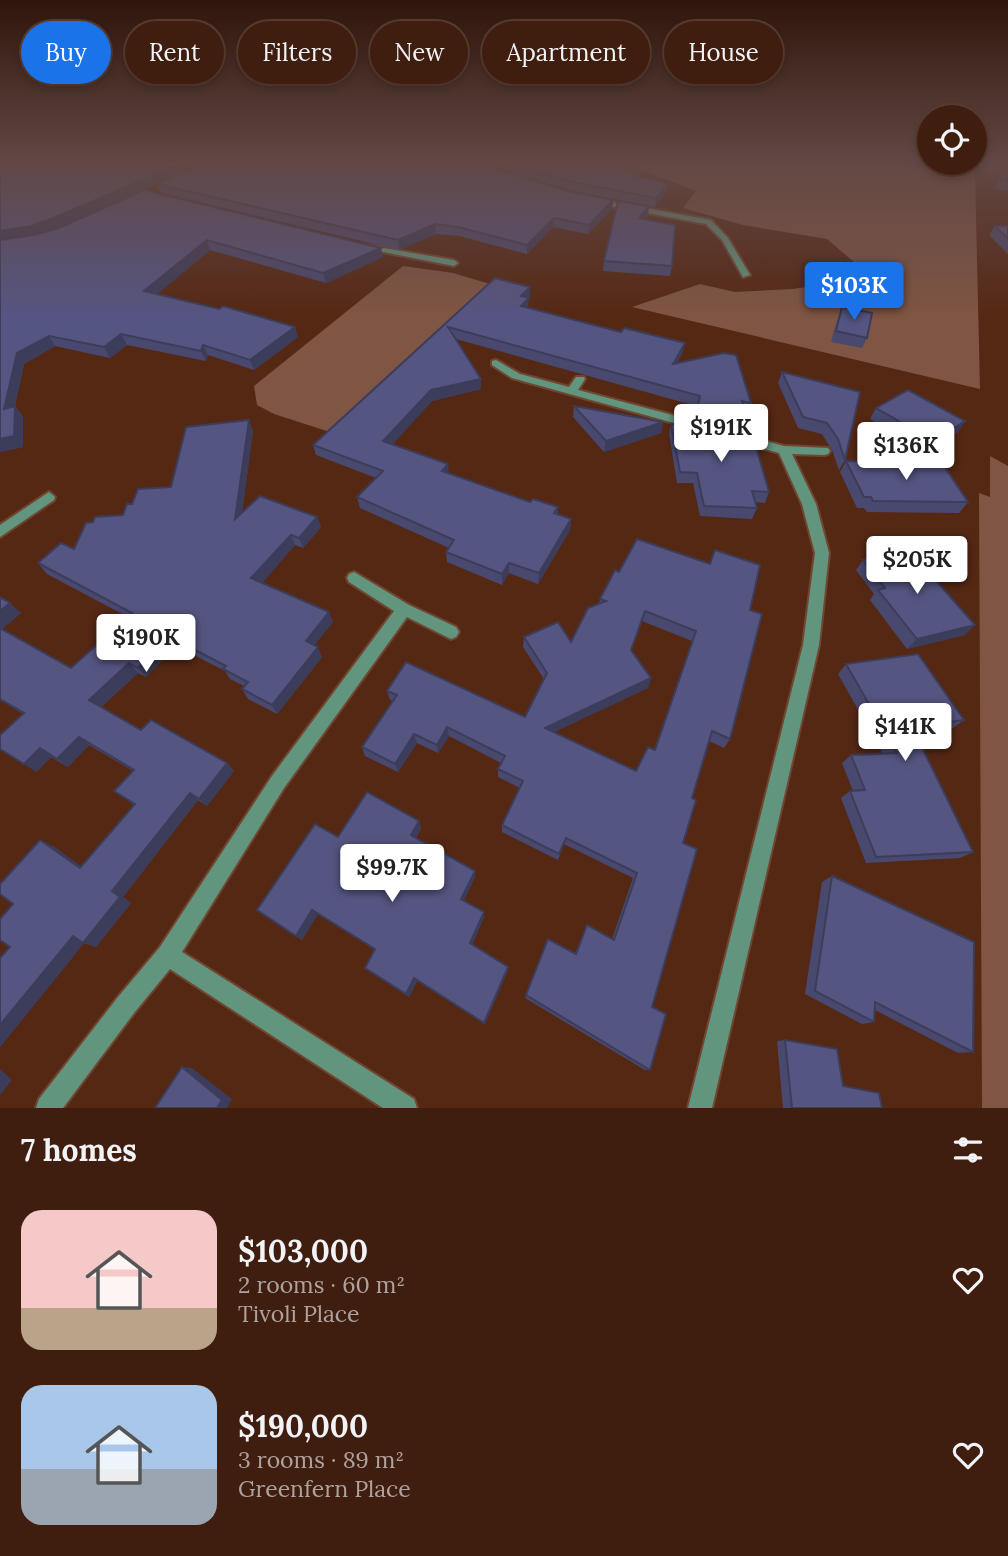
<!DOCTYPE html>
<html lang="en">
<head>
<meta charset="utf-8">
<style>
	body { margin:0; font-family:Lora,serif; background:#4b2b1d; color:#f1f3f6; height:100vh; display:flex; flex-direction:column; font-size:26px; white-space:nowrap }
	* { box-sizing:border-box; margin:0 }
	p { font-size:23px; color:#aea29e }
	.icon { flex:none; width:38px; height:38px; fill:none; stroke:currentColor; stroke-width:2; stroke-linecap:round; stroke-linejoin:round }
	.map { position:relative; height:1108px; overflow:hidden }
	.drawer { display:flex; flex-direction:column; background:#401e0f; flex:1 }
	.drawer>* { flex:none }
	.banner { position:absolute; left:21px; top:21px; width:966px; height:63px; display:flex; gap:14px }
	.buttons { position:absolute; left:917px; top:105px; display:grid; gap:14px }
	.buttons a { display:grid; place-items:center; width:70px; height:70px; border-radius:50%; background:#401e0f; box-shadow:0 4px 10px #0003,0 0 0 2px #593c2f; font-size:35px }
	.price { position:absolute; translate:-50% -60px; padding:0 16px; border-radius:7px; background:#fff; color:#222; font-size:23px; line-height:46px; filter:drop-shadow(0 2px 4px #0008) }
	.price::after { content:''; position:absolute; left:50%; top:42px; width:21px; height:16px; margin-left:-10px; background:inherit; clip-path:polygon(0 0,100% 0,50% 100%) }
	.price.active { background:#1a73e8; color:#fff }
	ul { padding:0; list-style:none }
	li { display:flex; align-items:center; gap:21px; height:175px; padding:0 21px }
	li span { display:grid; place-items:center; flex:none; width:196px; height:140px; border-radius:21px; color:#555 }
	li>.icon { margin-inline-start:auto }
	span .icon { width:84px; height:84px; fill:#fffc; stroke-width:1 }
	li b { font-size:30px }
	h2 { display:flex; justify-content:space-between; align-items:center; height:84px; padding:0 21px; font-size:30px }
	.tag { padding:0 24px; border-radius:32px; background:#401e0f; box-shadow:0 4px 10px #0003,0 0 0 2px #593c2f; font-size:24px; line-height:63px }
	.tag.active { background:#1a73e8; color:#fff }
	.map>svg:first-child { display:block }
	.green { fill:#7f5543 }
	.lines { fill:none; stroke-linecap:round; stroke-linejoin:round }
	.service-casing { stroke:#704633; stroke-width:4 }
	.minor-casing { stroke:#704633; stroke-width:4 }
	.service { fill:#62957e; fill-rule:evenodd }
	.minor { fill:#62957e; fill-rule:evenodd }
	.wall { fill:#494970; fill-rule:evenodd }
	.shaded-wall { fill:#3c3c5b }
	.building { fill:#555582; stroke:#3c3c5b; stroke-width:2; fill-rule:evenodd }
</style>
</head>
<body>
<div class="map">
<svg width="1008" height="1108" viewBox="0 0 1008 1108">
	<rect width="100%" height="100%" fill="#552814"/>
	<g class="green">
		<path d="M 619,161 L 894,161 L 975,173 L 980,389 L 632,307 L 700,284 L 735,292 L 793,289 L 832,283 L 854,273 L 855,263 L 827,239 L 743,225 L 683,208 L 696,191 Z"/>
		<path d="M 403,266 L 453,273 L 490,284 L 336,434 L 274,414 L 257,405 L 254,386 Z"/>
		<path d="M 990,456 L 1008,466 L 1008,1108 L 982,1108 L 979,493 L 990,497 Z"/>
	</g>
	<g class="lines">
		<g class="service-casing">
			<g id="service">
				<path d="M 496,360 L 520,374 L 569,387 L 576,377 L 584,377 L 585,379 L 578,390 L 714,426 L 716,429 L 710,433 L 512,378 L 492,365 L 492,361 Z"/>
				<path d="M 736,433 L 784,446 L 828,448 L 830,451 L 828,454 L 824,455 L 792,454 L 816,504 L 829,553 L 819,645 L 712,1108 L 688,1108 L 803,645 L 815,553 L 802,504 L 779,453 L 732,440 L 730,437 Z"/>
				<path d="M 354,572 L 409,605 L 456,627 L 459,632 L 456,637 L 451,639 L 407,617 L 284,788 L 182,952 L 414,1099 L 417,1108 L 383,1108 L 170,969 L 134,1013 L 63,1108 L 36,1108 L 39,1099 L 118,997 L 160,947 L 272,776 L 394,611 L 349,582 L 347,578 L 349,574 Z"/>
			</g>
		</g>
		<g class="minor-casing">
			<g id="minor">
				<path d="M 596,199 L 711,220 L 728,238 L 750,275 L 743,277 L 722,240 L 706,224 L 593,203 L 592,201 Z"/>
				<path d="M 360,244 L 454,260 L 458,263 L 454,266 L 363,248 L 360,248 Z"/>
				<path d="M 49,492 L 55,497 L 54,500 L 0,537 L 0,525 Z"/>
			</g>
		</g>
		<use href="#service" class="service"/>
		<use href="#minor" class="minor"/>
	</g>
	<g class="wall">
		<path d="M 0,161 L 591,161 L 638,171 L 637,176 L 668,184 L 666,193 L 655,207 L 573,191 L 473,161 L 568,191 L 613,200 L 612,209 L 588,234 L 553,227 L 527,254 L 459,236 L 436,234 L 399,250 L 161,193 L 157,184 L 177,175 L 55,229 L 144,190 L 383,257 L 326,283 L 210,250 L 157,294 L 295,327 L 298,337 L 254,370 L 208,355 L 206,361 L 127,345 L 110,358 L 55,346 L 24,364 L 15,406 L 23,417 L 23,447 L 0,452 Z"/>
		<path d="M 975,161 L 1008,161 L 1008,191 L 994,188 L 1004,172 L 946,163 L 975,163 Z"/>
		<path d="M 648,216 L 645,220 L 672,266 L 670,276 L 603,271 L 604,261 Z"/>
		<path d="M 995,226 L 1008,226 L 1008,254 L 989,235 Z"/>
		<path d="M 495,278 L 530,297 L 528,298 L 528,308 L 621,332 L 685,343 L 682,354 L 677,363 L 751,403 L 747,414 L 746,413 L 749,422 L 745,433 L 694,419 L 696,406 L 456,339 L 481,379 L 481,389 L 432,401 L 392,444 L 449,474 L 530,502 L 558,507 L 557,514 L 571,519 L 570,530 L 538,584 L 509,573 L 502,585 L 447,562 L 446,552 L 449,548 L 360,508 L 357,497 L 376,478 L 316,455 L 313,445 Z"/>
		<path d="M 842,307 L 867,338 L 862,348 L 831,342 L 838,317 Z"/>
		<path d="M 782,372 L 860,392 L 845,460 L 839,470 L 832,450 L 822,434 L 798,428 L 778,383 Z"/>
		<path d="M 574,406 L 663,422 L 661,433 L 604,452 L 573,417 Z"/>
		<path d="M 876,408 L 965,421 L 958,432 L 926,452 L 870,419 Z"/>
		<path d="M 671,424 L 769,492 L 765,503 L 755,502 L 757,508 L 752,519 L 700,516 L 693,483 L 677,483 L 669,434 Z"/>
		<path d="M 253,431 L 242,512 L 317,517 L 321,527 L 303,548 L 295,545 L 262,583 L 333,622 L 314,645 L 322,657 L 277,714 L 248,699 L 242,689 L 244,686 L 230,679 L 225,671 L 176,646 L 146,677 L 138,673 L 101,707 L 141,730 L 227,763 L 234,771 L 207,806 L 198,800 L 123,897 L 131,903 L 96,947 L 84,943 L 0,1047 L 0,958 L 10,947 L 13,904 L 53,846 L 81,867 L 134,805 L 114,791 L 133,771 L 89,745 L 68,767 L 51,757 L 36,772 L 23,714 L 0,700 L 0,597 L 21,613 L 2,629 L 71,668 L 128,617 L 47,574 L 38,563 L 74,549 L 93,522 L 123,515 L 132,504 L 171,487 Z"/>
		<path d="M 846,461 L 968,502 L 959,513 L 867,512 L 864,508 L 857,508 L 840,472 Z"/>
		<path d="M 863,560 L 965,635 L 907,649 L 870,600 L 874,594 L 856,570 Z"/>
		<path d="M 600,599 L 750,610 L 730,739 L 724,748 L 709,741 L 692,798 L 652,1007 L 650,1070 L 645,1070 L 525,998 L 548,939 L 575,954 L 587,925 L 612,939 L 633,878 L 564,844 L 558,860 L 502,832 L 502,825 L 520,788 L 498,777 L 498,769 L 501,763 L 449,736 L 438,753 L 417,743 L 398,772 L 365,756 L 362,747 L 393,701 L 390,700 L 387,691 L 525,717 L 544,679 L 523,647 L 524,637 L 571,642 L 599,604 ZM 642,621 L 692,641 L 654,750 L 636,771 L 553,732 L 648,688 L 651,678 L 631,651 Z"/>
		<path d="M 846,664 L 964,720 L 953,728 L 915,734 L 973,852 L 960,858 L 866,863 L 841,798 L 850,791 L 853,791 L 842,763 L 851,755 L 883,754 L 838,674 Z"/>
		<path d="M 419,821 L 421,828 L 416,838 L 475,871 L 475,877 L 464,900 L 484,917 L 472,945 L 508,970 L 485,1024 L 417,981 L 409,997 L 369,971 L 375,950 L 318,914 L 302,940 L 257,910 L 338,837 Z"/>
		<path d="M 832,876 L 973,1052 L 958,1053 L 875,1010 L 874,1022 L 862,1024 L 805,994 L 822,882 Z"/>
		<path d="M 785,1040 L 843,1086 L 882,1108 L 783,1108 L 777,1041 Z"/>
	</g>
	<g class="shaded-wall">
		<path d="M 186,161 L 208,161 L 56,229 L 37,235 L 0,241 L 0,231 Z"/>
		<path d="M 668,184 L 666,193 L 655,207 L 656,198 Z"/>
		<path d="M 613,200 L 612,209 L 588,234 L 589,225 Z"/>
		<path d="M 649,206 L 648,216 L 638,228 L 639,218 Z"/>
		<path d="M 554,218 L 553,227 L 527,254 L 527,245 Z"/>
		<path d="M 435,224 L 436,234 L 399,250 L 398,240 Z"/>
		<path d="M 207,240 L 210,250 L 149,301 L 144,291 Z"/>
		<path d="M 381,248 L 383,257 L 326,283 L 323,273 Z"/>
		<path d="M 530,287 L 530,297 L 520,307 L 521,296 Z"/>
		<path d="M 529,298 L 528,308 L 521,306 Z"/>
		<path d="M 295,327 L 298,337 L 254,370 L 250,360 Z"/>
		<path d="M 121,334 L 127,345 L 110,358 L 104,347 Z"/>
		<path d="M 49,336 L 55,346 L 24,364 L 12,419 L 4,409 L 17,353 Z"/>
		<path d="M 685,343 L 682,354 L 670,375 L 673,364 Z"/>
		<path d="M 203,345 L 208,355 L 206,361 L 201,351 Z"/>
		<path d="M 481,379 L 481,389 L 432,401 L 386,452 L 383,441 L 431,390 Z"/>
		<path d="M 15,406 L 23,417 L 23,447 L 0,452 L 0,439 Z"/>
		<path d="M 249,420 L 253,431 L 240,530 L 235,519 Z"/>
		<path d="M 965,421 L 958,432 L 926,452 L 934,441 Z"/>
		<path d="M 663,422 L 661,433 L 604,452 L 606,441 Z"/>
		<path d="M 448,464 L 449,475 L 442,471 Z"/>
		<path d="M 317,517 L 321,527 L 303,548 L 299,538 Z"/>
		<path d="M 571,519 L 570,530 L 538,584 L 539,573 Z"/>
		<path d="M 291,535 L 295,545 L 257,589 L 251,578 Z"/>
		<path d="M 509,563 L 509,573 L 502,585 L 502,574 Z"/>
		<path d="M 10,603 L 21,613 L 0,631 L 0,611 Z"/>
		<path d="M 329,612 L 333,622 L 310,651 L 306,641 Z"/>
		<path d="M 975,625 L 965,635 L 907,649 L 917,639 Z"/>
		<path d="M 169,636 L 176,646 L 146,677 L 138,668 Z"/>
		<path d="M 318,647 L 322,657 L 277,714 L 272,705 Z"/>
		<path d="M 129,663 L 138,673 L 99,709 L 89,700 Z"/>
		<path d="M 651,678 L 648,688 L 544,737 L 545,728 Z"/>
		<path d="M 447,727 L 449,736 L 438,753 L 437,745 Z"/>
		<path d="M 414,734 L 417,743 L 398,772 L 395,764 Z"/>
		<path d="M 79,737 L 89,745 L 68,767 L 57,759 Z"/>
		<path d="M 40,748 L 51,757 L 36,772 L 24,764 Z"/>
		<path d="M 227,763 L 234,771 L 207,806 L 199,799 Z"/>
		<path d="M 190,793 L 198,800 L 123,897 L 131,903 L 96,947 L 84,943 L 0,1047 L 0,1025 L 73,936 L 112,891 Z"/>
		<path d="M 419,821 L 421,828 L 413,842 L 411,835 Z"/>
		<path d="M 40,840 L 53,846 L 92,874 L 80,868 Z"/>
		<path d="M 475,871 L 475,877 L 462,904 L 461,899 Z"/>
		<path d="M 312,910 L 318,914 L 302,940 L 296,936 Z"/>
		<path d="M 484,912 L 484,917 L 471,947 L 470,943 Z"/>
		<path d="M 508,967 L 508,970 L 485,1024 L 484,1023 Z"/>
		<path d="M 414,978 L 417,981 L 409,997 L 406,994 Z"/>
		<path d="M 182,1067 L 192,1068 L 232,1099 L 227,1108 L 217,1108 Z"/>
		<path d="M 0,1069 L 12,1080 L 0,1095 Z"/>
	</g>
	<g class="building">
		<path d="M 0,161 L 186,161 L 51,219 L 32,226 L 0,231 Z"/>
		<path d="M 206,161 L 470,161 L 568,191 L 613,200 L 589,225 L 554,218 L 527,245 L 458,227 L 435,224 L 398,240 L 157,184 Z"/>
		<path d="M 499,161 L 591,161 L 638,171 L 633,175 L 668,184 L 656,198 L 573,182 Z"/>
		<path d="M 992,161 L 1008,161 L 1008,163 Z"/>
		<path d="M 1008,166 L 1008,181 L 999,179 Z"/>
		<path d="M 144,190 L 381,248 L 323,273 L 207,240 L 144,291 L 219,309 L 223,306 L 295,327 L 250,360 L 203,345 L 201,351 L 121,334 L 104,347 L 49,336 L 17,353 L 4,409 L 15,406 L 14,436 L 0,439 L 0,240 L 34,235 L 59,228 Z"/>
		<path d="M 618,201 L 649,206 L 639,218 L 675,225 L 672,266 L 604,261 Z"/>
		<path d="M 995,226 L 1008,226 L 1008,239 Z"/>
		<path d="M 495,278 L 530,287 L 521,296 L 529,298 L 521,306 L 621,332 L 624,328 L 685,343 L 673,364 L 724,353 L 736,355 L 751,403 L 742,401 L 749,422 L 697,408 L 700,396 L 448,327 L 481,379 L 431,390 L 383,441 L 448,464 L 442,471 L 530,502 L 533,499 L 558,507 L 554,513 L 571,519 L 539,573 L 509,563 L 502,574 L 446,552 L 454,540 L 357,497 L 383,471 L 313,445 Z"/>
		<path d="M 842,307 L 872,313 L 867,338 L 836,331 Z"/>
		<path d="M 782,372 L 860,392 L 845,460 L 838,439 L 827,423 L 803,417 Z"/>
		<path d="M 908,390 L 965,421 L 934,441 L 876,408 Z"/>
		<path d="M 574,406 L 663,422 L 606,441 Z"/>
		<path d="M 249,420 L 235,519 L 260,496 L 317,517 L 299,538 L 291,535 L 251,578 L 329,612 L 306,641 L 318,647 L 272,705 L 242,689 L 248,682 L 223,669 L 226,666 L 169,636 L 138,668 L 129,663 L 89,700 L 141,730 L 151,720 L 227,763 L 199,799 L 190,793 L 112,891 L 120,897 L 83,943 L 73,936 L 0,1025 L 0,958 L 10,947 L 0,940 L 0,919 L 13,904 L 0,894 L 0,884 L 40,840 L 80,868 L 135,804 L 114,791 L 134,770 L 79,737 L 57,759 L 40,748 L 24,764 L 0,749 L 0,735 L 24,713 L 0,699 L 0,628 L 71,668 L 132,613 L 38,563 L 61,543 L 74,549 L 86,523 L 93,522 L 95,517 L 123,515 L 127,504 L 132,504 L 138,489 L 171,487 L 186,427 Z"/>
		<path d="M 694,420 L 753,436 L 769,492 L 752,491 L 757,508 L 704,506 L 697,473 L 680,472 L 671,424 L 692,427 Z"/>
		<path d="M 846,461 L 942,463 L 968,502 L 873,501 L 871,497 L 864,497 Z"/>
		<path d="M 637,539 L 710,564 L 715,550 L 760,565 L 750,610 L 762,614 L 730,739 L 712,731 L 692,798 L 696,800 L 683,843 L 697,849 L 652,1007 L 666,1014 L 650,1070 L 526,995 L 548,939 L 576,954 L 587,925 L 614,940 L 637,873 L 566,838 L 559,854 L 502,825 L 523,781 L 498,769 L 505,756 L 447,727 L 437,745 L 414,734 L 395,764 L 362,747 L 397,695 L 387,691 L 406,662 L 525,717 L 547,673 L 524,637 L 558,622 L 571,642 L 588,608 L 606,601 L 600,599 L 615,570 L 619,572 ZM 645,611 L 696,631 L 655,750 L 648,747 L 636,771 L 545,728 L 651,678 L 631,650 Z"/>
		<path d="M 910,551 L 975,625 L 917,639 L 878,590 L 885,588 L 863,560 Z"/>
		<path d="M 0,597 L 10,603 L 0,611 Z"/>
		<path d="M 918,654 L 964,720 L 912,727 L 973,852 L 876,857 L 850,791 L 865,790 L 851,755 L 897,753 L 846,664 Z"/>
		<path d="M 367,792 L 419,821 L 411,835 L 475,871 L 461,899 L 484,912 L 470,943 L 508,967 L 484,1023 L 414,978 L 406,994 L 365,968 L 375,949 L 312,910 L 296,936 L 257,910 L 315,824 L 338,837 Z"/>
		<path d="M 832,876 L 974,942 L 973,1052 L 875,1002 L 874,1022 L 815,991 Z"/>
		<path d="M 785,1040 L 837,1049 L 843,1086 L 879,1093 L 882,1108 L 792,1108 Z"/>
		<path d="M 182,1067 L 222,1100 L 217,1108 L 155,1108 Z"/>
	</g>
	<linearGradient id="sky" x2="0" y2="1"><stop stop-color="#2f160b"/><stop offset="0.51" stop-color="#624845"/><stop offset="1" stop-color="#624845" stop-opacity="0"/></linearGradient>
	<rect width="1008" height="316" fill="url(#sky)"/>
</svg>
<div class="buttons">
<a><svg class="icon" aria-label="locate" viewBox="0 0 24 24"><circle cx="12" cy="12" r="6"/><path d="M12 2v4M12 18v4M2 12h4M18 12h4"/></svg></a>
</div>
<b class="price active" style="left:854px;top:322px">$103K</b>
<b class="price" style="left:721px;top:464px">$191K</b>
<b class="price" style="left:906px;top:482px">$136K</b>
<b class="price" style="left:917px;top:596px">$205K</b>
<b class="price" style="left:146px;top:674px">$190K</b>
<b class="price" style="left:905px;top:763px">$141K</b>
<b class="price" style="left:392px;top:904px">$99.7K</b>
<div class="banner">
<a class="tag active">Buy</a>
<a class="tag">Rent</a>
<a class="tag">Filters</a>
<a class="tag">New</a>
<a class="tag">Apartment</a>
<a class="tag">House</a>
</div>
</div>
<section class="drawer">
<h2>7 homes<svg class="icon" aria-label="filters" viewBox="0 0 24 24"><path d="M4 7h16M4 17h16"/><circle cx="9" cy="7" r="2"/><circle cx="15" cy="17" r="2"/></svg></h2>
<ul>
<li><span style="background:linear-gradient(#f6c9c9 70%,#b9a48a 0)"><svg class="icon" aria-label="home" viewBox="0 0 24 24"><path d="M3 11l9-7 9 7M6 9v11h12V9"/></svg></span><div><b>$103,000</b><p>2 rooms · 60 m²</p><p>Tivoli Place</p></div><svg class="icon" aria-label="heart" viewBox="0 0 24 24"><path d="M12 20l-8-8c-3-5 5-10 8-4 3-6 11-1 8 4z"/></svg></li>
<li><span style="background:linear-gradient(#a9c7e8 60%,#9aa5b1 0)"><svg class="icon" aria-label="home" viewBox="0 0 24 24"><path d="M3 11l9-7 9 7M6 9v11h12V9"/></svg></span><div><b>$190,000</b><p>3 rooms · 89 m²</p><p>Greenfern Place</p></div><svg class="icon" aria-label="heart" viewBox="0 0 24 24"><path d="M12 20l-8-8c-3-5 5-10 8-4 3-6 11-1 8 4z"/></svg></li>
</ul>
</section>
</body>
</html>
